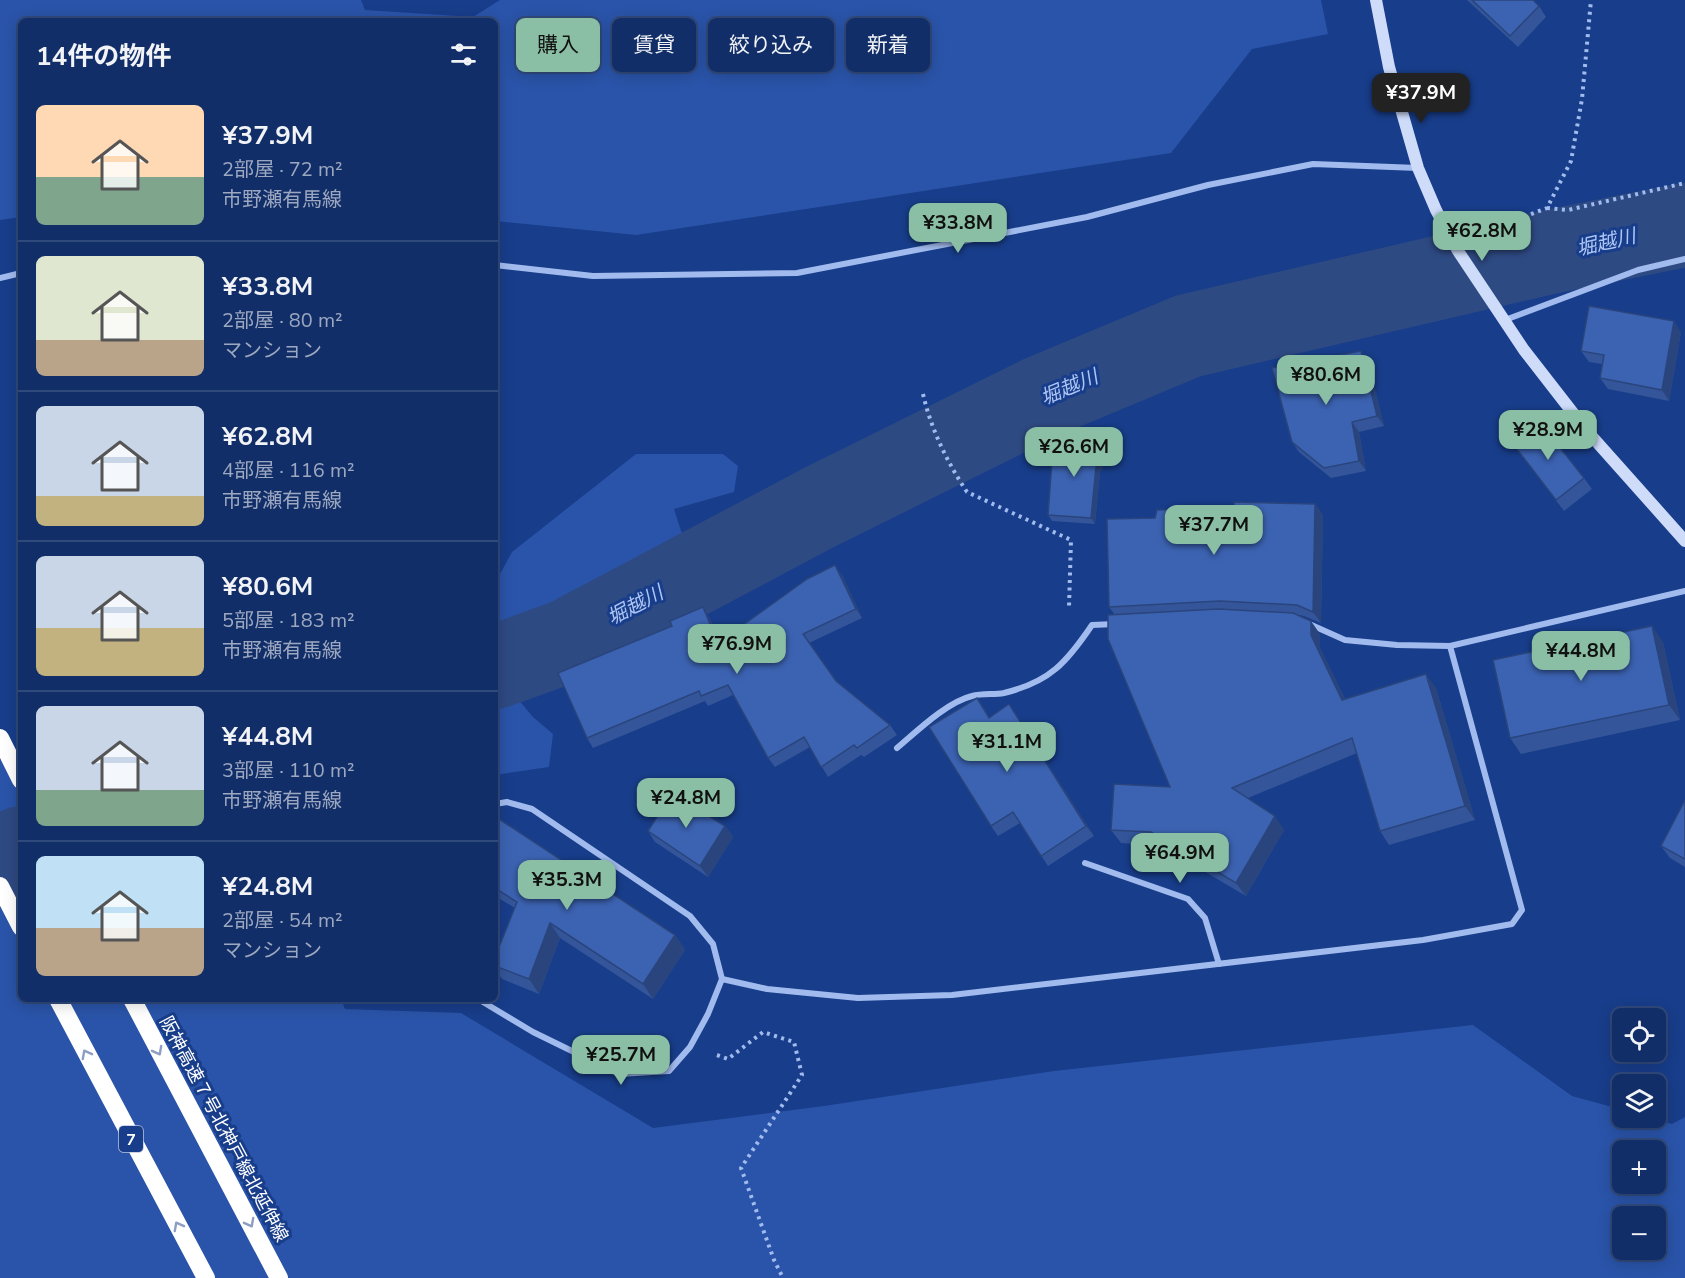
<!DOCTYPE html>
<html lang="ja">
<head>
<meta charset="utf-8">
<style>
	body { margin:0; font-family:"Nunito Sans","Noto Sans JP",sans-serif; background:#1f3a71; color:#f1f3f6; height:100vh; display:flex; flex-direction:column; font-size:22px; white-space:nowrap }
	* { box-sizing:border-box; margin:0 }
	p { font-size:20px; color:#9ca8c0 }
	.icon { flex:none; width:33px; height:33px; fill:none; stroke:currentColor; stroke-width:2; stroke-linecap:round; stroke-linejoin:round }
	.map { position:relative; flex:1; overflow:hidden }
	.sheet { position:absolute; left:18px; top:18px; width:480px; height:984px; display:flex; flex-direction:column; background:#122e68; border-radius:9px; box-shadow:0 3px 15px #0003,0 0 0 2px #314a7c }
	.sheet>* { flex:none }
	.top-card { position:absolute; left:516px; top:18px; width:570px; height:54px; display:flex; gap:12px }
	.fabs { position:absolute; left:1612px; top:1008px; display:grid; gap:12px }
	.fabs a { display:grid; place-items:center; width:54px; height:54px; border-radius:9px; background:#122e68; box-shadow:0 3px 15px #0003,0 0 0 2px #314a7c; font-size:30px }
	.price { position:absolute; translate:-50% -51px; padding:0 14px; border-radius:12px; background:#8abfa5; color:#111; font-size:20px; line-height:39px; filter:drop-shadow(0 2px 3px #0008) }
	.price::after { content:''; position:absolute; left:50%; top:36px; width:18px; height:14px; margin-left:-9px; background:inherit; clip-path:polygon(0 0,100% 0,50% 100%) }
	.price.selected { background:#222; color:#fff }
	ul { padding:0; list-style:none }
	li { display:flex; align-items:center; gap:18px; height:150px; padding:0 18px }
	li+li { border-top:2px solid #314a7c }
	li span { display:grid; place-items:center; flex:none; width:168px; height:120px; border-radius:9px; color:#555 }
	li>.icon { margin-inline-start:auto }
	span .icon { width:72px; height:72px; fill:#fffc; stroke-width:1 }
	li b { font-size:26px }
	h2 { display:flex; justify-content:space-between; align-items:center; height:72px; padding:0 18px; font-size:26px }
	.pill { padding:0 21px; border-radius:9px; background:#122e68; box-shadow:0 3px 15px #0003,0 0 0 2px #314a7c; font-size:21px; line-height:54px }
	.pill.selected { background:#8abfa5; color:#111 }
	.map>svg:first-child { display:block }
	.green { fill:#2a54a9; fill-rule:evenodd }
	.lines { fill:none; stroke-linecap:round; stroke-linejoin:round }
	.river { stroke:#2e4a83; stroke-width:84 }
	.path { stroke:#a1bbee; stroke-width:4; stroke-dasharray:3 4.5; stroke-linecap:butt }
	.street { stroke:#a1bbee; stroke-width:6 }
	.secondary { stroke:#cedcfa; stroke-width:12 }
	.highway { stroke:#fff; stroke-width:18 }
	.wall { fill:#345599 }
	.shaded-wall { fill:#2a457d }
	.building { fill:#3c63b2; stroke:#2a457d; stroke-width:1.5 }
	.oneway { stroke:#8c9ec4 }
	.labels { text-anchor:middle; stroke-width:6; stroke-linejoin:round; paint-order:stroke }
	.shield { fill:#183d8a; stroke:#bac5dc; stroke-width:1.5 }
	.shield-label { font-size:16px; font-weight:bold; fill:#fff }
	.street-label { font-size:18px; fill:#fff; stroke:#183d8a }
	.water-label { font-size:20px; font-style:italic; fill:#acc5f5; stroke:#183d8a }
</style>
</head>
<body>
<div class="map">
<svg width="1685" height="1278" viewBox="0 0 1685 1278">
	<rect width="100%" height="100%" fill="#183d8a"/>
	<g class="green">
		<path d="M 0,0 L 361,0 L 365,10 L 473,17 L 500,0 L 1321,0 L 1328,34 L 1252,49 L 1171,153 L 636,235 L 495,221 L 495,21 L 21,21 L 21,217 L 0,220 Z"/>
		<path d="M 636,454 L 723,454 L 738,466 L 734,492 L 674,509 L 690,559 L 506,685 L 533,717 L 553,734 L 549,767 L 495,775 L 495,583 L 512,552 Z"/>
		<path d="M 21,756 L 21,999 L 341,999 L 345,1009 L 461,1013 L 653,1128 L 824,1106 L 1054,1071 L 1473,1025 L 1572,1096 L 1623,1110 L 1623,1118 L 1650,1118 L 1672,1124 L 1685,1117 L 1685,1278 L 0,1278 L 0,760 ZM 1623,1150 L 1656,1150 L 1656,1184 L 1623,1184 ZM 1623,1216 L 1656,1216 L 1656,1250 L 1623,1250 Z"/>
	</g>
	<g class="lines">
		<g class="river">
			<path d="M 495,667 L 567,641 L 820,507 L 1042,397 L 1188,336 L 1554,251 L 1685,225"/>
			<path d="M 0,859 L 21,848"/>
		</g>
		<g class="path">
			<path d="M 1547,208 L 1568,210 L 1685,183"/>
			<path d="M 1482,233 L 1547,208 L 1571,161 L 1582,99 L 1591,0"/>
			<path d="M 923,394 C 931,429 947,462 967,492 L 1071,540 L 1069,607"/>
			<path d="M 717,1055 L 728,1059 L 763,1032 L 794,1042 L 802,1075 L 741,1168 L 774,1260 L 783,1278"/>
		</g>
		<g class="street">
			<path d="M 495,265 L 593,276 L 797,273 L 1087,217 L 1208,185 L 1313,164 L 1418,168"/>
			<path d="M 0,278 L 21,273"/>
			<path d="M 1505,320 L 1638,270 L 1685,259"/>
			<path d="M 1307,623 L 1345,640 L 1397,645 L 1450,646"/>
			<path d="M 897,748 C 917,731 947,702 972,696 C 983,693 994,695 1004,693 C 1050,682 1067,662 1092,625 L 1115,624"/>
			<path d="M 1085,863 L 1188,899 L 1205,918 L 1219,964"/>
			<path d="M 722,979 L 767,989 L 858,998 L 952,995 L 1423,940 L 1512,924 L 1522,910 L 1450,646 L 1685,591"/>
			<path d="M 478,999 L 533,1032 L 619,1074 L 669,1071 L 690,1047 L 708,1014 L 722,979 L 713,944 L 690,916 L 532,809 L 507,802 L 495,804"/>
		</g>
		<path class="secondary" d="M 1376,0 L 1389,67 L 1418,168 L 1436,210 L 1458,251 L 1524,350 L 1587,431 L 1685,541"/>
		<g class="highway">
			<path d="M 0,738 L 21,780"/>
			<path d="M 0,886 L 21,927"/>
			<path d="M 58,999 L 206,1278"/>
			<path d="M 132,999 L 279,1278"/>
		</g>
	</g>
	<g class="wall">
		<path d="M 1467,0 L 1533,0 L 1539,6 L 1546,17 L 1518,47 Z"/>
		<path d="M 1681,332 L 1669,401 L 1608,389 L 1600,378 L 1602,364 L 1589,362 L 1581,351 Z"/>
		<path d="M 1368,361 L 1384,426 L 1359,432 L 1366,471 L 1331,478 L 1299,452 L 1292,442 Z"/>
		<path d="M 1513,444 L 1584,478 L 1592,489 L 1564,511 Z"/>
		<path d="M 1063,452 L 1110,455 L 1100,472 L 1095,524 L 1052,521 L 1048,515 Z"/>
		<path d="M 1315,504 L 1323,515 L 1321,623 L 1304,616 L 1299,615 L 1320,634 L 1320,648 L 1345,699 L 1436,688 L 1475,820 L 1389,845 L 1380,831 L 1357,753 L 1248,798 L 1284,830 L 1246,896 L 1161,846 L 1121,843 L 1111,830 L 1170,787 L 1115,615 L 1109,607 L 1155,518 L 1234,508 Z"/>
		<path d="M 842,575 L 862,618 L 809,643 L 836,681 L 890,725 L 897,735 L 864,757 L 861,755 L 828,777 L 810,747 L 775,767 L 768,758 L 733,695 L 708,706 L 705,701 L 593,748 L 587,738 L 709,617 L 720,641 Z"/>
		<path d="M 1663,642 L 1680,720 L 1521,754 L 1510,738 Z"/>
		<path d="M 984,708 L 989,717 L 1016,715 L 1094,836 L 1048,866 L 1020,823 L 998,836 L 991,826 Z"/>
		<path d="M 1685,800 L 1685,867 L 1670,858 L 1661,846 Z"/>
		<path d="M 495,825 L 675,935 L 685,950 L 653,999 L 560,938 L 539,994 L 502,979 L 495,969 L 495,957 L 515,908 L 495,896 Z"/>
		<path d="M 725,826 L 733,837 L 708,877 L 655,842 L 648,831 Z"/>
	</g>
	<g class="shaded-wall">
		<path d="M 1674,321 L 1681,332 L 1669,401 L 1662,390 Z"/>
		<path d="M 1361,351 L 1368,361 L 1384,426 L 1377,416 Z"/>
		<path d="M 1352,422 L 1359,432 L 1366,471 L 1359,461 Z"/>
		<path d="M 1106,450 L 1110,455 L 1100,472 L 1095,524 L 1091,518 L 1096,467 Z"/>
		<path d="M 1315,504 L 1323,515 L 1321,623 L 1313,612 Z"/>
		<path d="M 835,565 L 842,575 L 862,618 L 856,609 Z"/>
		<path d="M 703,607 L 709,617 L 724,652 L 718,643 Z"/>
		<path d="M 1311,621 L 1320,634 L 1320,648 L 1352,713 L 1342,700 L 1311,635 Z"/>
		<path d="M 1652,626 L 1663,642 L 1680,720 L 1669,705 Z"/>
		<path d="M 1426,674 L 1436,688 L 1475,820 L 1465,806 Z"/>
		<path d="M 1009,704 L 1016,715 L 1094,836 L 1086,826 Z"/>
		<path d="M 1275,816 L 1284,830 L 1246,896 L 1236,883 Z"/>
		<path d="M 725,826 L 733,837 L 708,877 L 700,866 Z"/>
		<path d="M 550,923 L 560,938 L 539,994 L 529,979 Z"/>
		<path d="M 675,935 L 685,950 L 653,999 L 643,984 Z"/>
	</g>
	<g class="building">
		<path d="M 1472,0 L 1533,0 L 1539,6 L 1510,36 Z"/>
		<path d="M 1589,306 L 1674,321 L 1662,390 L 1600,378 L 1604,355 L 1581,351 Z"/>
		<path d="M 1361,351 L 1377,416 L 1352,422 L 1359,461 L 1324,468 L 1292,442 L 1272,368 Z"/>
		<path d="M 1540,422 L 1584,478 L 1556,500 L 1513,444 Z"/>
		<path d="M 1074,432 L 1106,450 L 1096,467 L 1091,518 L 1048,515 L 1053,447 L 1063,452 Z"/>
		<path d="M 1234,502 L 1315,504 L 1313,612 L 1297,605 L 1220,601 L 1109,607 L 1107,519 L 1155,518 L 1157,510 L 1234,508 Z"/>
		<path d="M 835,565 L 856,609 L 803,634 L 836,681 L 890,725 L 857,748 L 854,745 L 821,767 L 804,737 L 768,758 L 728,685 L 701,696 L 699,691 L 587,738 L 558,673 L 672,626 L 670,621 L 703,607 L 718,643 L 807,579 Z"/>
		<path d="M 1218,609 L 1293,613 L 1311,621 L 1311,635 L 1342,700 L 1426,674 L 1465,806 L 1380,831 L 1352,738 L 1232,788 L 1275,816 L 1236,883 L 1151,832 L 1111,830 L 1114,784 L 1170,787 L 1108,639 L 1108,615 Z"/>
		<path d="M 1652,626 L 1669,705 L 1510,738 L 1493,660 Z"/>
		<path d="M 977,698 L 989,718 L 1009,704 L 1086,826 L 1041,856 L 1013,812 L 991,826 L 929,727 Z"/>
		<path d="M 672,793 L 725,826 L 700,866 L 648,831 Z"/>
		<path d="M 1685,800 L 1685,859 L 1661,846 Z"/>
		<path d="M 499,819 L 675,935 L 643,984 L 550,923 L 529,979 L 495,966 L 495,957 L 517,902 L 495,888 L 495,825 Z"/>
	</g>
	<defs><path id="oneway-chevron" d="M-2-3.5L2.5 0L-2 3.5" fill="none" stroke-width="1.6" stroke-linecap="round" stroke-linejoin="round" transform="scale(1.5)"/></defs>
	<g class="oneway">
		<use href="#oneway-chevron" transform="translate(158 1051) rotate(62)"/>
		<use href="#oneway-chevron" transform="translate(86 1054) rotate(-118)"/>
		<use href="#oneway-chevron" transform="translate(250 1223) rotate(62)"/>
		<use href="#oneway-chevron" transform="translate(178 1226) rotate(-118)"/>
	</g>
	<g class="labels">
		<rect class="shield" x="119" y="1126" width="24" height="26" rx="4.5"/>
		<g class="shield-label">
			<text x="131" y="1145">7</text>
		</g>
		<g class="street-label">
			<text transform="translate(224 1129) rotate(62)" y="6">阪神高速７号北神戸線北延伸線</text>
		</g>
		<g class="water-label">
			<text transform="translate(1606 242) rotate(-13)" y="7">堀越川</text>
			<text transform="translate(1069 387) rotate(-23)" y="7">堀越川</text>
			<text transform="translate(635 605) rotate(-28)" y="7">堀越川</text>
		</g>
	</g>
</svg>
<div class="fabs">
<a><svg class="icon" aria-label="locate" viewBox="0 0 24 24"><circle cx="12" cy="12" r="6"/><path d="M12 2v4M12 18v4M2 12h4M18 12h4"/></svg></a>
<a><svg class="icon" aria-label="layers" viewBox="0 0 24 24"><path d="M12 4l9 5-9 5-9-5zM3 14l9 5 9-5"/></svg></a>
<a>+</a>
<a>−</a>
</div>
<b class="price selected" style="left:1421px;top:124px">¥37.9M</b>
<b class="price" style="left:958px;top:254px">¥33.8M</b>
<b class="price" style="left:1482px;top:262px">¥62.8M</b>
<b class="price" style="left:1326px;top:406px">¥80.6M</b>
<b class="price" style="left:1548px;top:461px">¥28.9M</b>
<b class="price" style="left:1074px;top:478px">¥26.6M</b>
<b class="price" style="left:1214px;top:556px">¥37.7M</b>
<b class="price" style="left:737px;top:675px">¥76.9M</b>
<b class="price" style="left:1581px;top:682px">¥44.8M</b>
<b class="price" style="left:1007px;top:773px">¥31.1M</b>
<b class="price" style="left:686px;top:829px">¥24.8M</b>
<b class="price" style="left:1180px;top:884px">¥64.9M</b>
<b class="price" style="left:567px;top:911px">¥35.3M</b>
<b class="price" style="left:621px;top:1086px">¥25.7M</b>
<div class="top-card">
<a class="pill selected">購入</a>
<a class="pill">賃貸</a>
<a class="pill">絞り込み</a>
<a class="pill">新着</a>
</div>
<section class="sheet">
<h2>14件の物件<svg class="icon" aria-label="filters" viewBox="0 0 24 24"><path d="M4 7h16M4 17h16"/><circle cx="9" cy="7" r="2"/><circle cx="15" cy="17" r="2"/></svg></h2>
<ul>
<li><span style="background:linear-gradient(#ffd9b3 60%,#7fa58c 0)"><svg class="icon" aria-label="home" viewBox="0 0 24 24"><path d="M3 11l9-7 9 7M6 9v11h12V9"/></svg></span><div><b>¥37.9M</b><p>2部屋 · 72 m²</p><p>市野瀬有馬線</p></div></li>
<li><span style="background:linear-gradient(#dfe7d0 70%,#b9a48a 0)"><svg class="icon" aria-label="home" viewBox="0 0 24 24"><path d="M3 11l9-7 9 7M6 9v11h12V9"/></svg></span><div><b>¥33.8M</b><p>2部屋 · 80 m²</p><p>マンション</p></div></li>
<li><span style="background:linear-gradient(#c9d6e8 75%,#c2b280 0)"><svg class="icon" aria-label="home" viewBox="0 0 24 24"><path d="M3 11l9-7 9 7M6 9v11h12V9"/></svg></span><div><b>¥62.8M</b><p>4部屋 · 116 m²</p><p>市野瀬有馬線</p></div></li>
<li><span style="background:linear-gradient(#c9d6e8 60%,#c2b280 0)"><svg class="icon" aria-label="home" viewBox="0 0 24 24"><path d="M3 11l9-7 9 7M6 9v11h12V9"/></svg></span><div><b>¥80.6M</b><p>5部屋 · 183 m²</p><p>市野瀬有馬線</p></div></li>
<li><span style="background:linear-gradient(#c9d6e8 70%,#7fa58c 0)"><svg class="icon" aria-label="home" viewBox="0 0 24 24"><path d="M3 11l9-7 9 7M6 9v11h12V9"/></svg></span><div><b>¥44.8M</b><p>3部屋 · 110 m²</p><p>市野瀬有馬線</p></div></li>
<li><span style="background:linear-gradient(#bfe0f5 60%,#b9a48a 0)"><svg class="icon" aria-label="home" viewBox="0 0 24 24"><path d="M3 11l9-7 9 7M6 9v11h12V9"/></svg></span><div><b>¥24.8M</b><p>2部屋 · 54 m²</p><p>マンション</p></div></li>
</ul>
</section>
</div>
</body>
</html>
